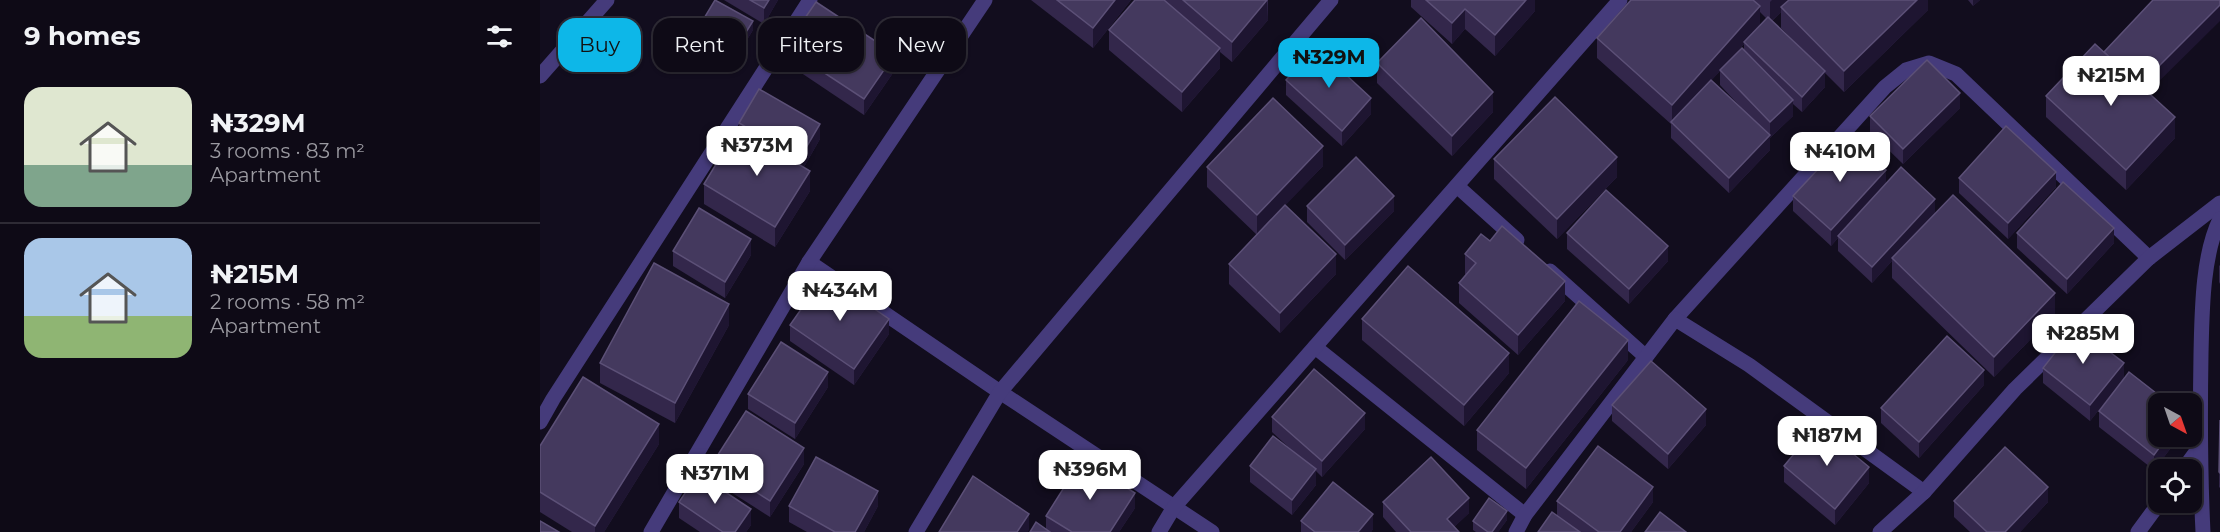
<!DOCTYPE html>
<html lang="en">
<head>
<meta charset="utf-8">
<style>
	body { margin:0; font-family:Montserrat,sans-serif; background:#1c1823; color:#f1f3f6; height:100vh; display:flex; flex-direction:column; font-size:22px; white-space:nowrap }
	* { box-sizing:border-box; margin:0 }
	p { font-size:20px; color:#9b9aa1 }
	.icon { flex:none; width:33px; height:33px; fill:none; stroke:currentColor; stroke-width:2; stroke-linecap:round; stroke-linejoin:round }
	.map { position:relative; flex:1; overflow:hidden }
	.details { display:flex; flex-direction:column; background:#0e0a16; width:540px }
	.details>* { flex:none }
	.guide { position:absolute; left:18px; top:18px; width:570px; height:54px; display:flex; gap:12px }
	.needle { width:39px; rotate:140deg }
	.controls { position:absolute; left:1608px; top:393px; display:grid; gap:12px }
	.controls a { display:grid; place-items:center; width:54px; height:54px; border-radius:12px; background:#0e0a16; box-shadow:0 2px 4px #0004,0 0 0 2px #2e2b35; font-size:30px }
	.price { position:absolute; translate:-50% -51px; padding:0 14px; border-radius:12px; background:#fff; color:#222; font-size:20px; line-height:39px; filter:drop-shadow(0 2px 3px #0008) }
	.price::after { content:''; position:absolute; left:50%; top:36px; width:18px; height:14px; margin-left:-9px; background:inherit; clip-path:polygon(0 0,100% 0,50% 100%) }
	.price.current { background:#0db7e8; color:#111 }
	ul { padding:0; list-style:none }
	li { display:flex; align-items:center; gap:18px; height:150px; padding:0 24px }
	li+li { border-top:2px solid #2e2b35 }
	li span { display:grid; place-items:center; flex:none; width:168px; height:120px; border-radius:18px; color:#555 }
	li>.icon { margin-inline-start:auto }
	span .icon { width:72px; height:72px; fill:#fffc; stroke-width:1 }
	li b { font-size:26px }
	h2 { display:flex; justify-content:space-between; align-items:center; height:72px; padding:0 24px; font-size:26px }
	.tag { padding:0 21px; border-radius:18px; background:#0e0a16; box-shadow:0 2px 4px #0004,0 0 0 2px #2e2b35; font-size:21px; line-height:54px }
	.tag.current { background:#0db7e8; color:#111 }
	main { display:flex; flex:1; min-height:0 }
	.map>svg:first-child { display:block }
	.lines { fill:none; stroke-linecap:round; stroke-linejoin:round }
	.minor { stroke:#453b7b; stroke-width:15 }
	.wall { fill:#33274b; fill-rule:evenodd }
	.shaded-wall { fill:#1e1531 }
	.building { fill:#44395e; stroke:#5c5077; stroke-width:1.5 }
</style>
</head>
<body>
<main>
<section class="details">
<h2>9 homes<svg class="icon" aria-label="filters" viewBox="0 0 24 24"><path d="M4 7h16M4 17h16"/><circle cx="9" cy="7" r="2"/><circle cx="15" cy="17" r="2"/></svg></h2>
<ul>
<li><span style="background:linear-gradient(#dfe7d0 65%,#7fa58c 0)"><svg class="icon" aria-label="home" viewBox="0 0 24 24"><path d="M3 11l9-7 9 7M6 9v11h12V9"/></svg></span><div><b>₦329M</b><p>3 rooms · 83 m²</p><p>Apartment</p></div></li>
<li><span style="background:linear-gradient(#a9c7e8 65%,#8fb573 0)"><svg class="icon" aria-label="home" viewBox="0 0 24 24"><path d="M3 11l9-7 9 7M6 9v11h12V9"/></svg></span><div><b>₦215M</b><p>2 rooms · 58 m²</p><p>Apartment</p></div></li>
</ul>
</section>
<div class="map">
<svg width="1680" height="532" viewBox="0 0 1680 532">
	<rect width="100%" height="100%" fill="#120d1e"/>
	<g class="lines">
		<g class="minor">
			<path d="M 0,76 L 67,0"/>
			<path d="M 917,186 L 977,240"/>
			<path d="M 269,262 L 460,392 L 672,532"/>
			<path d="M 1010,271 L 1106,357"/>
			<path d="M 1135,319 L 1345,87 L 1366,70 L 1389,63 L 1416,74 L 1609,258"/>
			<path d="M 775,347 L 985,515"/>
			<path d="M 0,422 L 13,399 L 270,0"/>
			<path d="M 1643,470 L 1659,448"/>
			<path d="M 111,532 L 269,262 L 445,0"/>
			<path d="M 376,532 L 460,392 L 791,0"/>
			<path d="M 619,532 L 634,507 L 1080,0"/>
			<path d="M 976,532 L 985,515 L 1135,319 L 1209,365 L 1384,492"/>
			<path d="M 1340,532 L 1384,492 L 1475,389 L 1609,258 L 1680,203"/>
			<path d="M 1598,532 L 1620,502"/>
			<path d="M 1663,532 C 1660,472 1660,414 1661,354 C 1662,313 1662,256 1680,219"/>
		</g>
	</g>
	<g class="wall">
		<path d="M 184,0 L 238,0 L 224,24 Z"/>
		<path d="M 491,0 L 591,0 L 553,48 Z"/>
		<path d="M 595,0 L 728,0 L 728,20 L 692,62 L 680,52 L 680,68 L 642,112 L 569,50 L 569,30 Z"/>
		<path d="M 871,0 L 995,0 L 995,11 L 955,56 L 925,29 L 912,44 L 871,7 Z"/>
		<path d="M 1091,0 L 1388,0 L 1388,10 L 1304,92 L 1285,73 L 1285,87 L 1262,112 L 1253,104 L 1253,116 L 1230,138 L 1230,137 L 1230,150 L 1189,193 L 1131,138 L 1131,124 L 1057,58 L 1057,38 ZM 1220,12 L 1226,18 L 1220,25 ZM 1241,12 L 1241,28 L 1264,51 L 1232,21 ZM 1204,44 L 1204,50 L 1190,60 ZM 1180,71 L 1180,85 L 1207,114 L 1171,80 Z"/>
		<path d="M 1428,0 L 1440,0 L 1433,6 Z"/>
		<path d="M 163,20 L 213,30 L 200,51 L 163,29 Z"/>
		<path d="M 245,47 L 355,70 L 324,115 L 245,62 Z"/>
		<path d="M 837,63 L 953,112 L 912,156 L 837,83 Z"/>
		<path d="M 746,80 L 831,114 L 802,146 L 746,95 Z"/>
		<path d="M 1608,93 L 1635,138 L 1586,190 L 1506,117 L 1506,96 Z"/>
		<path d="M 1420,108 L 1363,164 L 1330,132 L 1330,116 Z"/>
		<path d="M 199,123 L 280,139 L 264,167 L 270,191 L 235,247 L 164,204 L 164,184 L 199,128 Z"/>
		<path d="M 954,159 L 1077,177 L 1017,239 L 954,179 Z"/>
		<path d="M 783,166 L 745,205 L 796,274 L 740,333 L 689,284 L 689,264 L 717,235 L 667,187 L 667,167 Z"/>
		<path d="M 1419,178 L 1516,187 L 1468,239 L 1419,193 Z"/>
		<path d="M 1346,184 L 1395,213 L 1515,314 L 1454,377 L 1352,278 L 1352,261 L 1332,283 L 1298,251 L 1298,238 L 1291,246 L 1253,211 L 1253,196 Z"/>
		<path d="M 767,206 L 854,211 L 805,260 L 767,222 Z"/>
		<path d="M 1027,233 L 1128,261 L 1089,304 L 1027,249 Z"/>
		<path d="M 1477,233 L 1574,243 L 1527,294 L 1477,248 Z"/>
		<path d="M 950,241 L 1025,301 L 978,355 L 919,303 L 919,283 L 926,275 L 925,274 L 925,254 Z"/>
		<path d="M 133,251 L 211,255 L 185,298 L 133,266 Z"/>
		<path d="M 1680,265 L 1680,284 L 1679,282 L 1679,266 Z"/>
		<path d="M 822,319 L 969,373 L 924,426 L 822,340 Z"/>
		<path d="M 189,325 L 135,423 L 60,383 L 60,363 Z"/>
		<path d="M 250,325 L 349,334 L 314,385 L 250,341 Z"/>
		<path d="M 1088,360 L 986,489 L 937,450 L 937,430 Z"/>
		<path d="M 1503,368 L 1584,378 L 1550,421 L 1503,383 Z"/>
		<path d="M 1444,385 L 1379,458 L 1341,423 L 1341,408 Z"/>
		<path d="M 288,387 L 255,439 L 208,409 L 208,394 Z"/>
		<path d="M 1072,405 L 1166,425 L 1128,469 L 1072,421 Z"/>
		<path d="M 1559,411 L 1618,436 L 1640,436 L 1614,470 L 1559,427 Z"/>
		<path d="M 732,417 L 825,429 L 782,477 L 776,471 L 776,485 L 752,515 L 710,482 L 710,466 L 757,455 L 732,432 Z"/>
		<path d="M 1680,420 L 1680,488 L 1679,487 Z"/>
		<path d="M 119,444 L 64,532 L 32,532 L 0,512 L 0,446 Z"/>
		<path d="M 172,464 L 264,464 L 230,517 L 172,480 Z"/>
		<path d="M 1244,466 L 1329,483 L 1295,525 L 1244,482 Z"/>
		<path d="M 1017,501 L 1113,502 L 1091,532 L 998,532 L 1017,516 Z"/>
		<path d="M 1414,501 L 1508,502 L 1480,532 L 1430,532 L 1414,517 Z"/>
		<path d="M 139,502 L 211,525 L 206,532 L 160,532 L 139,518 Z"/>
		<path d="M 843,502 L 929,513 L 914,527 L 919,532 L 856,532 L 843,517 Z"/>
		<path d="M 249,506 L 338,506 L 324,532 L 267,532 L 249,522 Z"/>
		<path d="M 595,508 L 579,532 L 490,532 L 506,529 L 506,516 Z"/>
		<path d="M 967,520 L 958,532 L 936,532 L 933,530 L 933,521 Z"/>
		<path d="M 761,521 L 833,529 L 831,532 L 761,532 Z"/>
	</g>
	<g class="shaded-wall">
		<path d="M 229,0 L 238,0 L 224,24 L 224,8 Z"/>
		<path d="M 575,0 L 591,0 L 553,48 L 553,28 Z"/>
		<path d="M 727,0 L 728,20 L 692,62 L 692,42 Z"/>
		<path d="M 986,0 L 995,0 L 995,11 L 955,56 L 955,35 Z"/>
		<path d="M 1232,0 L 1253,0 L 1241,7 L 1241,12 L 1230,22 L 1230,2 Z"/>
		<path d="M 1377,0 L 1388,0 L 1388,10 L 1304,92 L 1304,71 Z"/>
		<path d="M 1433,0 L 1440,0 L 1433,6 Z"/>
		<path d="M 1680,5 L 1680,21 L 1597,103 L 1597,88 Z"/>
		<path d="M 1220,6 L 1220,27 L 1204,42 L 1204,44 L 1132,125 L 1132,105 Z"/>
		<path d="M 925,9 L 925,29 L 912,44 L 912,23 Z"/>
		<path d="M 213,21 L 213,30 L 200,51 L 200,42 Z"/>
		<path d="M 680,48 L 680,68 L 642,112 L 642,92 Z"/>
		<path d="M 355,54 L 355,70 L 324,115 L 324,99 Z"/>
		<path d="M 1285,71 L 1285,87 L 1262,112 L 1262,97 Z"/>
		<path d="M 953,92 L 953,112 L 912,156 L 912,136 Z"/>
		<path d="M 1420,93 L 1420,108 L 1363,164 L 1363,149 Z"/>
		<path d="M 831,98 L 831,114 L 802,146 L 802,131 Z"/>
		<path d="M 1253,100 L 1253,116 L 1230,138 L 1230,122 Z"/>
		<path d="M 1635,117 L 1635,138 L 1586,190 L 1586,170 Z"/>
		<path d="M 280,124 L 280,139 L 260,174 L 260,158 Z"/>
		<path d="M 1230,135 L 1230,150 L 1189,193 L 1189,178 Z"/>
		<path d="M 783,146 L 783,166 L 717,235 L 717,215 Z"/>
		<path d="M 1077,157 L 1077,177 L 1017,239 L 1017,219 Z"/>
		<path d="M 1346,170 L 1346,186 L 1298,236 L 1298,238 L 1291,246 L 1291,230 Z"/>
		<path d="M 270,171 L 270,191 L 235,247 L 235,227 Z"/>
		<path d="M 1516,172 L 1516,187 L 1468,239 L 1468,223 Z"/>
		<path d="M 854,196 L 854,211 L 805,260 L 805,245 Z"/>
		<path d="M 1395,199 L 1395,214 L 1352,258 L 1352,261 L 1332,283 L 1332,267 Z"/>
		<path d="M 1574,228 L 1574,243 L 1527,294 L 1527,279 Z"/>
		<path d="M 211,239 L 211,255 L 185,298 L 185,282 Z"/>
		<path d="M 1128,246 L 1128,261 L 1089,304 L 1089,289 Z"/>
		<path d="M 796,254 L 796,274 L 740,333 L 740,313 Z"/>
		<path d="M 1025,281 L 1025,301 L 978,355 L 978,335 Z"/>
		<path d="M 1515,293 L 1515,314 L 1454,377 L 1454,357 Z"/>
		<path d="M 189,304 L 189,325 L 135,423 L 135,403 Z"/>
		<path d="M 349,319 L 349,334 L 314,385 L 314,369 Z"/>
		<path d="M 1088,340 L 1088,360 L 986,489 L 986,468 Z"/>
		<path d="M 969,353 L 969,373 L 924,426 L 924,405 Z"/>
		<path d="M 1584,363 L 1584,378 L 1550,421 L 1550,405 Z"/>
		<path d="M 1444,370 L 1444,385 L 1379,458 L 1379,442 Z"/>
		<path d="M 288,372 L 288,387 L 255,439 L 255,423 Z"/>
		<path d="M 1166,409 L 1166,425 L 1128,469 L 1128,454 Z"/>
		<path d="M 825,413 L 825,429 L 782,477 L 782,461 Z"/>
		<path d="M 119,424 L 119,444 L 64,532 L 55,532 L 55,526 Z"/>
		<path d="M 1628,436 L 1640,436 L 1614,470 L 1614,455 Z"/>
		<path d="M 264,448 L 264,464 L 230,517 L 230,501 Z"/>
		<path d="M 1329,467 L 1329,483 L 1295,525 L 1295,509 Z"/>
		<path d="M 776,469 L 776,485 L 752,515 L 752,500 Z"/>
		<path d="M 1113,487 L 1113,502 L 1091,532 L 1080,532 Z"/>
		<path d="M 1508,487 L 1508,502 L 1480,532 L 1465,532 Z"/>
		<path d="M 338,491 L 338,506 L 324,532 L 315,532 Z"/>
		<path d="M 595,493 L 595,508 L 579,532 L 570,532 Z"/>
		<path d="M 929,498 L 929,513 L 909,532 L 907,519 Z"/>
		<path d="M 211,509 L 211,525 L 206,532 L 195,532 Z"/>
		<path d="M 967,511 L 967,520 L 958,532 L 952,532 Z"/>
		<path d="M 489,514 L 489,530 L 488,532 L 477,532 Z"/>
		<path d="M 833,514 L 833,529 L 831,532 L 818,532 Z"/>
	</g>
	<g class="building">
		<path d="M 175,0 L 213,21 L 200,42 L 163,20 Z"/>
		<path d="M 210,0 L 229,0 L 224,8 Z"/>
		<path d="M 517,0 L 575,0 L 553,28 Z"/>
		<path d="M 595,0 L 624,0 L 680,48 L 642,92 L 569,30 Z"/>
		<path d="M 643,0 L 727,0 L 692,42 Z"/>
		<path d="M 886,0 L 986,0 L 955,35 L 925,9 L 912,23 Z"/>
		<path d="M 1091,0 L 1213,0 L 1220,6 L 1132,105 L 1057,38 Z"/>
		<path d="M 1249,0 L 1377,0 L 1304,71 L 1241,7 Z"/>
		<path d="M 1613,0 L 1680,0 L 1680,5 L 1600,85 L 1564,52 Z"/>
		<path d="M 276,2 L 355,54 L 324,99 L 245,47 Z"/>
		<path d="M 1228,17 L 1285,71 L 1262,97 L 1204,42 Z"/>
		<path d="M 881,18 L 953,92 L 912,136 L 837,63 Z"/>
		<path d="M 1555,44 L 1635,117 L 1586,170 L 1506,96 Z"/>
		<path d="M 776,47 L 831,98 L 802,131 L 746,80 Z"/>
		<path d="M 1202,48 L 1253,100 L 1230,122 L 1180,70 Z"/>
		<path d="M 1387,60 L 1420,93 L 1363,149 L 1330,116 Z"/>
		<path d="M 1171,80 L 1230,135 L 1189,178 L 1131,122 Z"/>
		<path d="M 219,89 L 280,124 L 260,158 L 199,123 Z"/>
		<path d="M 1015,97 L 1077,157 L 1017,219 L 954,159 Z"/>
		<path d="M 733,98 L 783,146 L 717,215 L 667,167 Z"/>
		<path d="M 1466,126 L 1516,172 L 1468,223 L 1419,178 Z"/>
		<path d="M 198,128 L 270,171 L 235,227 L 164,184 Z"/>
		<path d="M 1309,136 L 1346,170 L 1291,230 L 1253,196 Z"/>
		<path d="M 816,157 L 854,196 L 805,245 L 767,206 Z"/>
		<path d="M 1361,167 L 1395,199 L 1332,267 L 1298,236 Z"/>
		<path d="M 1523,182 L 1574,228 L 1527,279 L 1477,233 Z"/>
		<path d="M 1066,190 L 1128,246 L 1089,289 L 1027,233 Z"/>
		<path d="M 1413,195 L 1515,293 L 1454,357 L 1352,258 Z"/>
		<path d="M 745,205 L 796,254 L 740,313 L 689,264 Z"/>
		<path d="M 159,208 L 211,239 L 185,282 L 133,251 Z"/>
		<path d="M 962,226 L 1025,281 L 978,335 L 919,283 L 936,263 L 925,254 L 941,234 L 950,241 Z"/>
		<path d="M 114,263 L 189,304 L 135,403 L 60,363 Z"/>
		<path d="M 868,266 L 969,353 L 924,405 L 822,319 Z"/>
		<path d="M 285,275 L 349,319 L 314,369 L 250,325 Z"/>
		<path d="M 1039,301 L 1088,340 L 986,468 L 937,430 Z"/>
		<path d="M 1536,326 L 1584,363 L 1550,405 L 1503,368 Z"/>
		<path d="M 1407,336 L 1444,370 L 1379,442 L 1341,408 Z"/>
		<path d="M 241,342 L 288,372 L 255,423 L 208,394 Z"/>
		<path d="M 1111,361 L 1166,409 L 1128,454 L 1072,405 Z"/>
		<path d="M 774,369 L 825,413 L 782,461 L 732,417 Z"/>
		<path d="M 1589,372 L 1630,404 L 1618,404 L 1618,436 L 1628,436 L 1614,455 L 1559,411 Z"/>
		<path d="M 43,377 L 119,424 L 55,526 L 0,492 L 0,446 Z"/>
		<path d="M 206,411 L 264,448 L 230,501 L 172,464 Z"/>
		<path d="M 1680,420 L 1680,473 L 1679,472 Z"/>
		<path d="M 1278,425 L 1329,467 L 1295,509 L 1244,466 Z"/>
		<path d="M 733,436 L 776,469 L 752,500 L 710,466 Z"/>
		<path d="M 1058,446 L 1113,487 L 1080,532 L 1059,532 L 1017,501 Z"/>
		<path d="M 1465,447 L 1508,487 L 1465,532 L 1447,532 L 1414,501 Z"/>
		<path d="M 276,457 L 338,491 L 315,532 L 295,532 L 249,506 Z"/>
		<path d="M 891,457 L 929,498 L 907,519 L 919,532 L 871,532 L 843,502 Z"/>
		<path d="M 542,459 L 595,493 L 570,532 L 532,532 L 506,516 Z"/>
		<path d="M 158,474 L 211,509 L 195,532 L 183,532 L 139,502 Z"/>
		<path d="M 433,476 L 489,514 L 477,532 L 399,532 Z"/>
		<path d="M 793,482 L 833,514 L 818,532 L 775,532 L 761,521 Z"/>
		<path d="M 949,498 L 967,511 L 952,532 L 948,532 L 933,521 Z"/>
		<path d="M 1012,512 L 1040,532 L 998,532 Z"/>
		<path d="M 1120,512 L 1146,532 L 1105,532 Z"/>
		<path d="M 0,521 L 19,532 L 0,532 Z"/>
		<path d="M 496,522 L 510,532 L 490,532 Z"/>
	</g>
</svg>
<div class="controls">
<a><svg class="needle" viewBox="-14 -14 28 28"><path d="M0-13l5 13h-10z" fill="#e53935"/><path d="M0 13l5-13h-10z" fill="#9b9aa1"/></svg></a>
<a><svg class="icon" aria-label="locate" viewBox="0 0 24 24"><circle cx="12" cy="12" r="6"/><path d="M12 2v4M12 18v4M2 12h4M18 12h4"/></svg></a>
</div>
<b class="price current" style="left:789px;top:89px">₦329M</b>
<b class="price" style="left:1571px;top:107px">₦215M</b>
<b class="price" style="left:217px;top:177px">₦373M</b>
<b class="price" style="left:1300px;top:183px">₦410M</b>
<b class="price" style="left:300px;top:322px">₦434M</b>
<b class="price" style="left:1543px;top:365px">₦285M</b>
<b class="price" style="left:1287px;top:467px">₦187M</b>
<b class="price" style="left:550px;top:501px">₦396M</b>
<b class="price" style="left:175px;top:505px">₦371M</b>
<div class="guide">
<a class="tag current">Buy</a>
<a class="tag">Rent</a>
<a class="tag">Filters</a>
<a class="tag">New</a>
</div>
</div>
</main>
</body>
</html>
